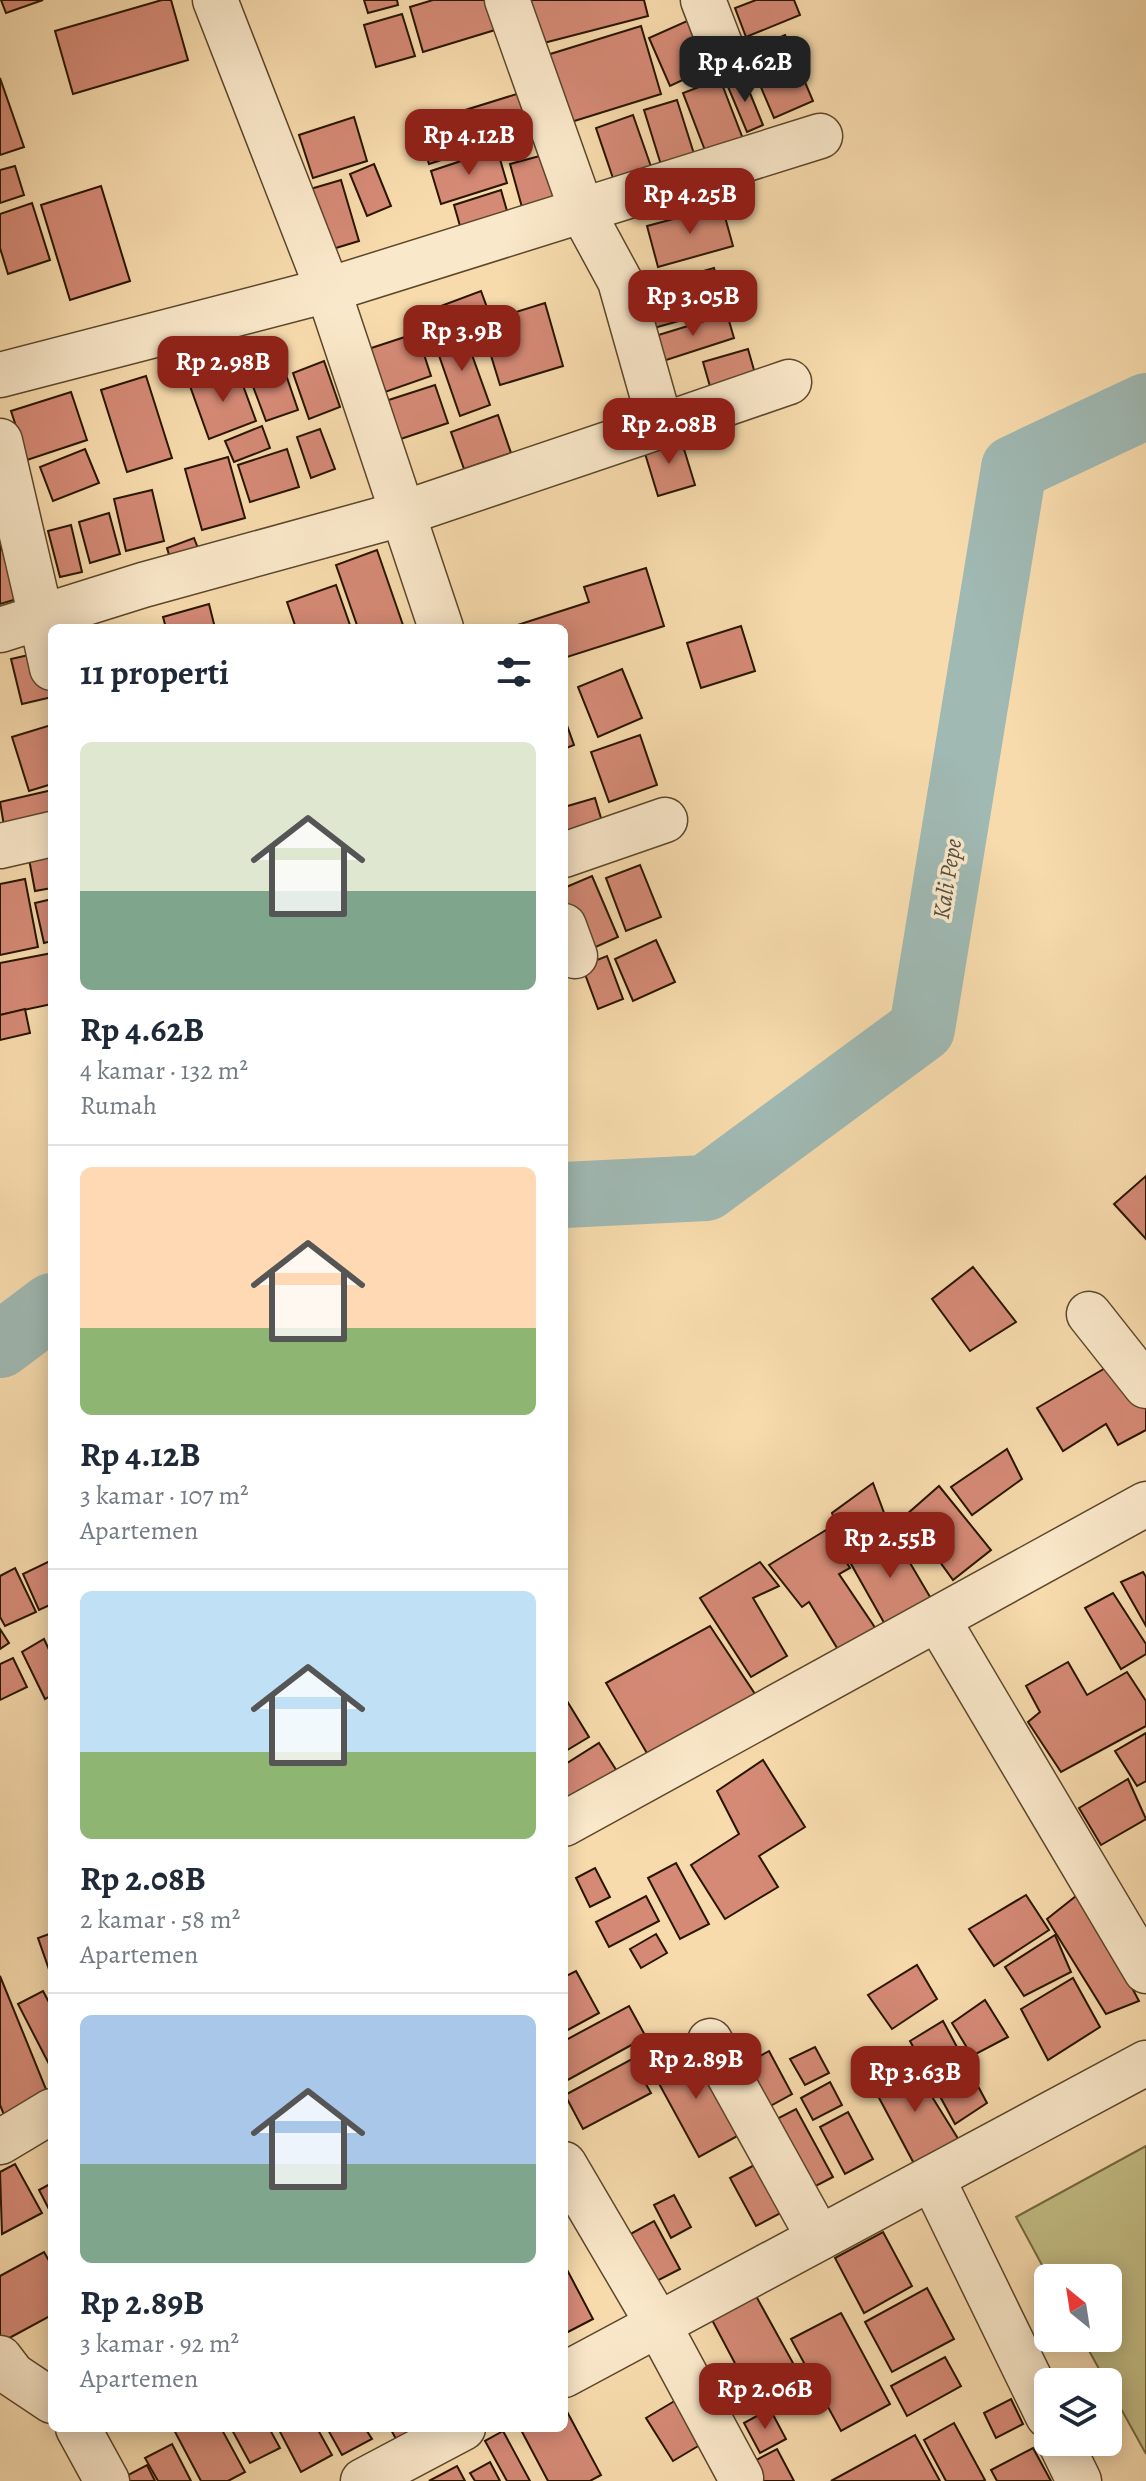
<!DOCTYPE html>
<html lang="id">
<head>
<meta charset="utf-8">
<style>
	body { margin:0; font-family:Alegreya,serif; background:#f2f2f3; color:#1f2937; height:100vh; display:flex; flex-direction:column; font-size:30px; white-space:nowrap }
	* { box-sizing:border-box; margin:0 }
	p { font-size:26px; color:#747a83 }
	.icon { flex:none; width:44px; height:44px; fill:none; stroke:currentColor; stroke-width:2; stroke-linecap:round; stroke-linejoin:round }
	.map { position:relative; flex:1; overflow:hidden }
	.drawer { position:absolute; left:48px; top:624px; width:520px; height:1808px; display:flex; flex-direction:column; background:#fff; border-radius:12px; box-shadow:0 4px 20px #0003 }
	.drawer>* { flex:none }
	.needle { width:52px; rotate:330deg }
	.fabs { position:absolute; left:1034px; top:2264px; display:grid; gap:16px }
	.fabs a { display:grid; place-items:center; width:88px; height:88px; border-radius:12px; background:#fff; box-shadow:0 4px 20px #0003; font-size:40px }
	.price { position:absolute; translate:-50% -68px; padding:0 18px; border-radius:16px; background:#8f2418; color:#fff; font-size:26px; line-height:52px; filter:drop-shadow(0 2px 4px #0008) }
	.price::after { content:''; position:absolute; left:50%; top:48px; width:24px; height:18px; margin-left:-12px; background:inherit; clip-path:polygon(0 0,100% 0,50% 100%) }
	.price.active { background:#222; color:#fff }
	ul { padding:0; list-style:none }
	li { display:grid; align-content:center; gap:16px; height:424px; padding:0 32px }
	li+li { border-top:2px solid #e0e1e3 }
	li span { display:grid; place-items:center; height:248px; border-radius:12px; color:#555 }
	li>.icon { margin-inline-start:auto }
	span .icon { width:144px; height:144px; fill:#fffc; stroke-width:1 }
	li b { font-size:34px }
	h2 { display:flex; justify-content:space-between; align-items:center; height:96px; padding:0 32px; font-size:34px }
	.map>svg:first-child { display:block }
	.green { fill:#c3be85; stroke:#766a42; stroke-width:2 }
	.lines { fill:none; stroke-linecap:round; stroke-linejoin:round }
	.river { stroke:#a0b9b3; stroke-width:66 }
	.building { fill:#d58a76; stroke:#291600; stroke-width:2 }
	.minor-casing { stroke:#5c472b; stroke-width:47 }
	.minor { stroke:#fae8ca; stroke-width:44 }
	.labels { text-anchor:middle; stroke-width:7; stroke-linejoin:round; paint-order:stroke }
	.water-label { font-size:24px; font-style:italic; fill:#534f3f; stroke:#fae8ca }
</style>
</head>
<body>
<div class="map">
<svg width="1146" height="2481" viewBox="0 0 1146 2481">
	<rect width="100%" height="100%" fill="#f7dbad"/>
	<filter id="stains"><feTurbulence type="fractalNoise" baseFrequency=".0025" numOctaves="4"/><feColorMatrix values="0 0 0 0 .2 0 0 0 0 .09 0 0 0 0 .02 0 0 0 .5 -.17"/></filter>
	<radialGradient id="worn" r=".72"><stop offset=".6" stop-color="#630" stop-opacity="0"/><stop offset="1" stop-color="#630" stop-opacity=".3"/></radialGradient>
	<path class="green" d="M 1146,2146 L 1146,2454 L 1082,2338 L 1108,2338 L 1108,2278 L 1049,2278 L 1016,2217 Z"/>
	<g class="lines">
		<g class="river">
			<path d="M 564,1195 L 706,1188 L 922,1029 L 1014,468 L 1146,406"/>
			<path d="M 0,1345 L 52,1306"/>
		</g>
	</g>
	<g class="building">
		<path d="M 1,0 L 43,0 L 6,13 Z"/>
		<path d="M 162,0 L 171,0 L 188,60 L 73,94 L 55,31 Z"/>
		<path d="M 364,0 L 397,0 L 398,5 L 368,13 Z"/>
		<path d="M 433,0 L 486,0 L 495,30 L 423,52 L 410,7 Z"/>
		<path d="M 527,0 L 644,0 L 648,16 L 536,45 Z"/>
		<path d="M 756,0 L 794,0 L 800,15 L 746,37 L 735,8 Z"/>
		<path d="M 402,14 L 415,56 L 376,67 L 364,25 Z"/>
		<path d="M 696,17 L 717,64 L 670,86 L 649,38 Z"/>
		<path d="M 641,26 L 661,94 L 568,123 L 547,55 Z"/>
		<path d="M 785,35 L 813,101 L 774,118 L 746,52 Z"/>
		<path d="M 743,76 L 763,125 L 747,132 L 726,82 Z"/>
		<path d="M 0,78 L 24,147 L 0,155 Z"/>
		<path d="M 720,79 L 743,139 L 706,153 L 683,93 Z"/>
		<path d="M 520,93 L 532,131 L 429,164 L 417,125 Z"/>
		<path d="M 677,100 L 695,157 L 662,168 L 644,110 Z"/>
		<path d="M 633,115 L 655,178 L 617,190 L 596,128 Z"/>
		<path d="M 354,117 L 367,161 L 313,178 L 299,135 Z"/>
		<path d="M 497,149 L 507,183 L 441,204 L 431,171 Z"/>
		<path d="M 547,154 L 561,207 L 525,218 L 510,164 Z"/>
		<path d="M 374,164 L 391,206 L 367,216 L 350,174 Z"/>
		<path d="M 15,166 L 24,195 L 0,203 L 0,170 Z"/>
		<path d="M 341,180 L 359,241 L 326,251 L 307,190 Z"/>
		<path d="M 101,186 L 130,281 L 70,300 L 41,205 Z"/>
		<path d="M 501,190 L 509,218 L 462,233 L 454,205 Z"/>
		<path d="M 32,203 L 50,260 L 8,274 L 0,248 L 0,214 Z"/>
		<path d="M 722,206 L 733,246 L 658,267 L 647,226 Z"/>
		<path d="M 714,268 L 725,308 L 654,328 L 643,288 Z"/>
		<path d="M 481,291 L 489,313 L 430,335 L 422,313 Z"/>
		<path d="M 545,303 L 563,366 L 500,385 L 481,323 Z"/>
		<path d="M 727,314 L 734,338 L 660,362 L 652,337 Z"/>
		<path d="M 463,330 L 490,405 L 460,416 L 434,341 Z"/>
		<path d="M 417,333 L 431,376 L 365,399 L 350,355 Z"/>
		<path d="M 748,349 L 758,384 L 713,397 L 703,362 Z"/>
		<path d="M 324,361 L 340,407 L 309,419 L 293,373 Z"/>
		<path d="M 237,369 L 256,421 L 209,439 L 190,386 Z"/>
		<path d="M 284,369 L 298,410 L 266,421 L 251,381 Z"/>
		<path d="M 146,376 L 172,458 L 127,472 L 101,390 Z"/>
		<path d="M 435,385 L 448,423 L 380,446 L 367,407 Z"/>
		<path d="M 71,392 L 87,440 L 27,460 L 11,411 Z"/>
		<path d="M 498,415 L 511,453 L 464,469 L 451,432 Z"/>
		<path d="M 262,426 L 270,448 L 234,462 L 225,441 Z"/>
		<path d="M 320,429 L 335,469 L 311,478 L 297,437 Z"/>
		<path d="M 680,436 L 695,485 L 658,496 L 643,447 Z"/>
		<path d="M 85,449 L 99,483 L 53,501 L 40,467 Z"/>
		<path d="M 287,449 L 299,487 L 250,502 L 238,465 Z"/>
		<path d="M 228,457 L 245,518 L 202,530 L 185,469 Z"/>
		<path d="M 152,490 L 164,541 L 126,551 L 114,499 Z"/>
		<path d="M 109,513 L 120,554 L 90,563 L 79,522 Z"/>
		<path d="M 71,525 L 82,572 L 60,577 L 48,531 Z"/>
		<path d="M 194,538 L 203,561 L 174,571 L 167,548 Z"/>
		<path d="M 0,542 L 17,599 L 0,604 Z"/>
		<path d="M 377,550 L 404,628 L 358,628 L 336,565 Z"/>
		<path d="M 646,568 L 664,626 L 564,658 L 564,628 L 508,628 L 589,602 L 584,587 Z"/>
		<path d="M 336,585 L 351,628 L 296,628 L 287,602 Z"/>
		<path d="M 209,604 L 215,628 L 166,628 L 163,617 Z"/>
		<path d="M 741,626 L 755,671 L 701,688 L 687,643 Z"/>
		<path d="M 42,652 L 52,697 L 22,704 L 11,659 Z"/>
		<path d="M 622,669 L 642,718 L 598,737 L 578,687 Z"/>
		<path d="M 564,717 L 574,745 L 564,749 Z"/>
		<path d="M 51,725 L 52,784 L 29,791 L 12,737 Z"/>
		<path d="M 640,735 L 657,785 L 609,802 L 591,752 Z"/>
		<path d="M 52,790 L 52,827 L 6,838 L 0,802 Z"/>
		<path d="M 595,798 L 604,828 L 564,840 L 564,807 Z"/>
		<path d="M 52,856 L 52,888 L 35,891 L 29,859 Z"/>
		<path d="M 640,865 L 661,917 L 626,931 L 606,878 Z"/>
		<path d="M 592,876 L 618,937 L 580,954 L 564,916 L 564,888 Z"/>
		<path d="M 25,879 L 38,947 L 0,955 L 0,884 Z"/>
		<path d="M 52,899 L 52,941 L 44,943 L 35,903 Z"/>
		<path d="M 656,940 L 675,982 L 633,1001 L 615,959 Z"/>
		<path d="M 52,953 L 52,1004 L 0,1015 L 0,963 Z"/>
		<path d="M 607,956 L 623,999 L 598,1009 L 582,966 Z"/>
		<path d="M 25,1009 L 30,1033 L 0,1040 L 0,1015 Z"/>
		<path d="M 1146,1176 L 1146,1239 L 1114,1204 Z"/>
		<path d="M 973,1267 L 1016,1322 L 970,1351 L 932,1299 Z"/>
		<path d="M 1119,1360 L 1146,1404 L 1146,1430 L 1118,1445 L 1106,1424 L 1063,1451 L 1037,1408 Z"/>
		<path d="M 1007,1449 L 1022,1479 L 972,1515 L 951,1487 Z"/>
		<path d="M 873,1483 L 890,1529 L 846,1555 L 832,1513 Z"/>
		<path d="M 939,1486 L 991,1550 L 953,1580 L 906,1515 Z"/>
		<path d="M 890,1529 L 936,1607 L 887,1628 L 846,1555 Z"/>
		<path d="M 826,1530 L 850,1568 L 839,1574 L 882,1638 L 845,1661 L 809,1602 L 802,1607 L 769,1565 Z"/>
		<path d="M 52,1560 L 52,1604 L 39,1610 L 23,1574 Z"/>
		<path d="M 760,1562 L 779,1586 L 753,1598 L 787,1656 L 751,1677 L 700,1598 Z"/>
		<path d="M 15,1568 L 36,1612 L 5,1626 L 0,1617 L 0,1576 Z"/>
		<path d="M 1143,1572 L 1146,1577 L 1146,1626 L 1121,1582 Z"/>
		<path d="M 1113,1593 L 1146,1644 L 1146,1654 L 1121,1669 L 1085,1608 Z"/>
		<path d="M 710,1626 L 755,1694 L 648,1755 L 606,1683 Z"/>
		<path d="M 0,1629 L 9,1643 L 0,1649 Z"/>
		<path d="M 44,1639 L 52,1656 L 52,1695 L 45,1699 L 22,1652 Z"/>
		<path d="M 13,1658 L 27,1687 L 0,1700 L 0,1664 Z"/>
		<path d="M 1068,1662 L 1087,1695 L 1127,1672 L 1146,1701 L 1146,1726 L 1061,1772 L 1028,1722 L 1040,1712 L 1026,1686 Z"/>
		<path d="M 567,1701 L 589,1737 L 564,1752 L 564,1703 Z"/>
		<path d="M 1146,1733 L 1146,1781 L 1137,1786 L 1115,1751 Z"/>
		<path d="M 599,1743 L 620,1776 L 564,1810 L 564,1765 Z"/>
		<path d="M 763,1760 L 805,1827 L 759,1856 L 778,1887 L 725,1919 L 691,1865 L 739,1834 L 717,1791 Z"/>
		<path d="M 1128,1779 L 1146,1819 L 1101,1845 L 1079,1808 Z"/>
		<path d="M 676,1863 L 709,1924 L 680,1939 L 648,1878 Z"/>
		<path d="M 595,1868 L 610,1897 L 590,1907 L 576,1878 Z"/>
		<path d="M 1081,1892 L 1139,2001 L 1106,2014 L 1047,1919 Z"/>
		<path d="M 1026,1895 L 1049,1930 L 994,1966 L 969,1929 Z"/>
		<path d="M 646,1896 L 659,1921 L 609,1947 L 596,1922 Z"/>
		<path d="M 52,1933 L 52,1978 L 38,1938 Z"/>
		<path d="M 656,1934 L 667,1953 L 641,1968 L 630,1949 Z"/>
		<path d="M 1055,1935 L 1071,1972 L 1024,1996 L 1005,1967 Z"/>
		<path d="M 917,1965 L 937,1999 L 892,2029 L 868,1995 Z"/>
		<path d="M 576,1971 L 599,2013 L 564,2032 L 564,1977 Z"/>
		<path d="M 0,1976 L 52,2104 L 9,2127 L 0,2105 Z"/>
		<path d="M 1073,1978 L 1100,2027 L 1048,2060 L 1021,2009 Z"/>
		<path d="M 43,1991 L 52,2008 L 52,2062 L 49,2064 L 18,2004 Z"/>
		<path d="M 985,2000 L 1008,2037 L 972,2056 L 952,2023 Z"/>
		<path d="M 629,2006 L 646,2037 L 564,2082 L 564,2041 Z"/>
		<path d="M 943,2021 L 987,2103 L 955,2124 L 910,2041 Z"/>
		<path d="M 694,2046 L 741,2134 L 699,2157 L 651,2069 Z"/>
		<path d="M 815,2047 L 829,2073 L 805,2085 L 790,2059 Z"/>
		<path d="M 769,2051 L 792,2094 L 765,2109 L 742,2066 Z"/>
		<path d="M 906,2055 L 962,2145 L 919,2173 L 869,2079 Z"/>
		<path d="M 632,2059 L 651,2093 L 583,2129 L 565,2095 Z"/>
		<path d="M 830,2082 L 842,2105 L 813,2120 L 801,2098 Z"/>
		<path d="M 796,2109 L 833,2177 L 808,2190 L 771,2122 Z"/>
		<path d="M 848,2112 L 873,2159 L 845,2174 L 820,2127 Z"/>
		<path d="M 764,2160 L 790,2208 L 756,2226 L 730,2178 Z"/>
		<path d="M 15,2164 L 42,2213 L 2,2234 L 0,2172 Z"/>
		<path d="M 52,2183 L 52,2215 L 39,2190 Z"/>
		<path d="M 674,2195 L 691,2227 L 671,2238 L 654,2205 Z"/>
		<path d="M 654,2221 L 680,2269 L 651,2284 L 625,2237 Z"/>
		<path d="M 883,2232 L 912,2286 L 864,2313 L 835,2258 Z"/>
		<path d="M 44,2252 L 52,2266 L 52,2315 L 0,2343 L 0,2276 Z"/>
		<path d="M 564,2264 L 593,2319 L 564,2334 Z"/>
		<path d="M 927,2288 L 954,2339 L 892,2372 L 865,2322 Z"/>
		<path d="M 756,2296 L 793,2363 L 748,2388 L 712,2320 Z"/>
		<path d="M 841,2313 L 890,2404 L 841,2431 L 791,2339 Z"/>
		<path d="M 945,2357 L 961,2386 L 907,2416 L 891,2386 Z"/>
		<path d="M 683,2396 L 710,2439 L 673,2461 L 646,2418 Z"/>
		<path d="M 1011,2399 L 1023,2424 L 996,2438 L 984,2413 Z"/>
		<path d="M 564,2406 L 601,2475 L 590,2481 L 548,2481 L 520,2428 L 564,2428 Z"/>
		<path d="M 770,2409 L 786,2439 L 760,2453 L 744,2423 Z"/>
		<path d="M 954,2423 L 985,2480 L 983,2481 L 946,2481 L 924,2440 Z"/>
		<path d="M 173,2428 L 221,2428 L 245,2472 L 228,2481 L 201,2481 Z"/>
		<path d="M 231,2428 L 269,2428 L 280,2448 L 250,2463 Z"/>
		<path d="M 278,2428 L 317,2428 L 332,2455 L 301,2472 Z"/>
		<path d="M 327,2428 L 365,2428 L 372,2439 L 342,2455 Z"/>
		<path d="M 390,2428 L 417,2428 L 396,2439 Z"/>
		<path d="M 503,2431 L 530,2481 L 507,2481 L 485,2441 Z"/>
		<path d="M 915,2435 L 940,2481 L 831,2481 Z"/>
		<path d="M 172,2444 L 191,2481 L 158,2481 L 145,2458 Z"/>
		<path d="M 1033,2448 L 1051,2481 L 997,2481 L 991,2470 Z"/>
		<path d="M 777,2449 L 794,2481 L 753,2481 L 745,2466 Z"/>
		<path d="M 490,2462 L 500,2481 L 475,2481 L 470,2473 Z"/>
		<path d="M 147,2465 L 155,2481 L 117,2481 Z"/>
		<path d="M 457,2466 L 465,2481 L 429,2481 Z"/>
	</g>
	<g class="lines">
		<g class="minor-casing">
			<g id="minor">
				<path d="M 215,0 L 328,290 L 820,136"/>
				<path d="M 703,0 L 726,60"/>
				<path d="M 0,375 L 328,290 L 441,628"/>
				<path d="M 661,426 L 789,382"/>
				<path d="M 0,441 L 41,617 L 143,585 L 401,514 L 661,426 L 620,281 L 582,211 L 507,0"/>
				<path d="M 0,630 L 41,617 L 52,668"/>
				<path d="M 0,846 L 52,834"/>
				<path d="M 564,855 L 665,820"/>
				<path d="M 564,926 L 575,956"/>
				<path d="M 1089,1314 L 1146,1386"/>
				<path d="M 938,1620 L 1146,1971"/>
				<path d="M 564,1824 L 1146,1504"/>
				<path d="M 710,2041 L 819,2238"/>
				<path d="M 0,2142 L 52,2111"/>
				<path d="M 564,2164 L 658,2324 L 741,2478"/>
				<path d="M 932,2178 L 1048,2416"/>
				<path d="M 0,2358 L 13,2375 L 52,2401"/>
				<path d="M 564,2375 L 1146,2063"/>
				<path d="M 78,2428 L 107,2481"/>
				<path d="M 1060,2442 L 1079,2481"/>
				<path d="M 363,2481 L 463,2428"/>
			</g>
		</g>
		<use href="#minor" class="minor"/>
	</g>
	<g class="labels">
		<g class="water-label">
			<text transform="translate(947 879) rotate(-81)" y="8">Kali Pepe</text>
		</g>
	</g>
	<rect width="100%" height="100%" filter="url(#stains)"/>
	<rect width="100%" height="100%" fill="url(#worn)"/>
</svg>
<div class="fabs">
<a><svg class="needle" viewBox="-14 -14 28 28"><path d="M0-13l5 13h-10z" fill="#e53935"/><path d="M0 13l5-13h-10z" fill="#747a83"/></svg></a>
<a><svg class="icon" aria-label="layers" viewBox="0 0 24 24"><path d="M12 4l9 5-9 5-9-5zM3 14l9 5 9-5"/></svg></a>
</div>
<b class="price active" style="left:745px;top:104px">Rp 4.62B</b>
<b class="price" style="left:469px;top:177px">Rp 4.12B</b>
<b class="price" style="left:690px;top:236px">Rp 4.25B</b>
<b class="price" style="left:693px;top:338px">Rp 3.05B</b>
<b class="price" style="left:462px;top:373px">Rp 3.9B</b>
<b class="price" style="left:223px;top:404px">Rp 2.98B</b>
<b class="price" style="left:669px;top:466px">Rp 2.08B</b>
<b class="price" style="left:890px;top:1580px">Rp 2.55B</b>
<b class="price" style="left:696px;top:2101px">Rp 2.89B</b>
<b class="price" style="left:915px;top:2114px">Rp 3.63B</b>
<b class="price" style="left:765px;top:2431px">Rp 2.06B</b>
<section class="drawer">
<h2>11 properti<svg class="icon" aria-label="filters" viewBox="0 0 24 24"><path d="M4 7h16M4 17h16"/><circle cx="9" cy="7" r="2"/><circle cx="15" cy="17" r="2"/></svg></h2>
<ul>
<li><span style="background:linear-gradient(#dfe7d0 60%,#7fa58c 0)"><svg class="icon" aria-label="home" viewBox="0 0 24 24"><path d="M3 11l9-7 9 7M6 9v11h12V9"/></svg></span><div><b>Rp 4.62B</b><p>4 kamar · 132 m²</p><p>Rumah</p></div></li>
<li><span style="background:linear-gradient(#ffd9b3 65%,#8fb573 0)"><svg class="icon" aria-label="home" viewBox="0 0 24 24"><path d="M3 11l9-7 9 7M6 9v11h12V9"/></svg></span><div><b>Rp 4.12B</b><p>3 kamar · 107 m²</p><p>Apartemen</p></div></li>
<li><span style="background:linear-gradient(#bfe0f5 65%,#8fb573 0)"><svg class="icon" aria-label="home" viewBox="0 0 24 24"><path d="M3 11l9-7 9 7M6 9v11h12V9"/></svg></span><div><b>Rp 2.08B</b><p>2 kamar · 58 m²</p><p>Apartemen</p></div></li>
<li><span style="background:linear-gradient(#a9c7e8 60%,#7fa58c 0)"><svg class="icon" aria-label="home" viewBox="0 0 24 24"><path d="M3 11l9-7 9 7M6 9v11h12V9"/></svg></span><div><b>Rp 2.89B</b><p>3 kamar · 92 m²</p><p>Apartemen</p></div></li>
</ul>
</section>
</div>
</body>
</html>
